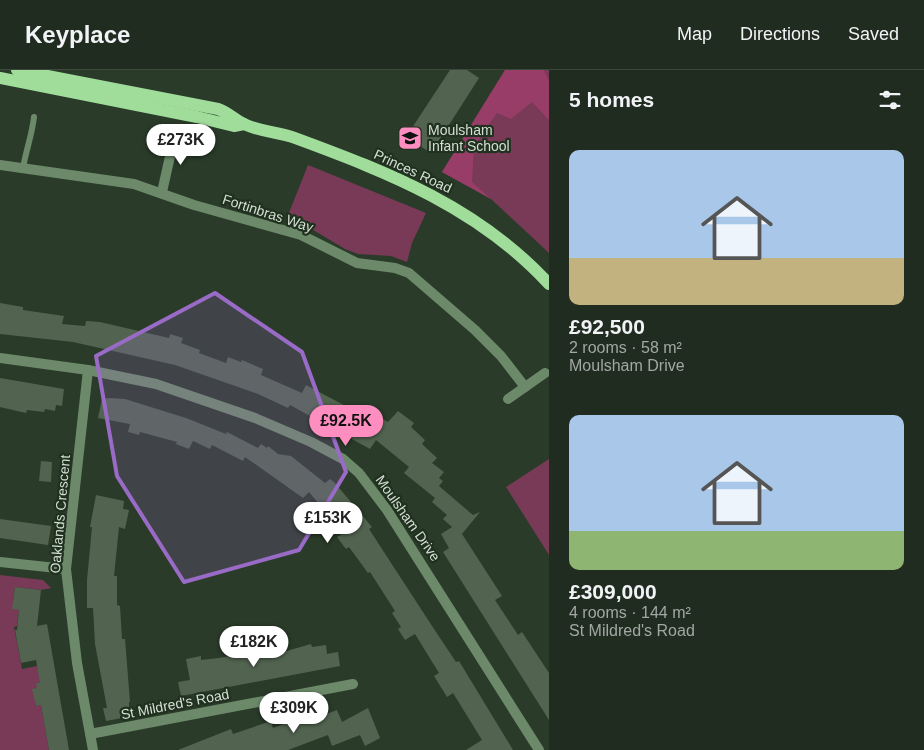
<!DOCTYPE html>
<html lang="en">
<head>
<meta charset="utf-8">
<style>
	body { margin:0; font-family:Arial,sans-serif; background:#2d382c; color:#f1f3f6; height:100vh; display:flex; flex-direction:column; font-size:19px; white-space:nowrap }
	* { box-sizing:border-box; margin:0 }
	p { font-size:16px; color:#a2a7a4 }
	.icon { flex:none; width:28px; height:28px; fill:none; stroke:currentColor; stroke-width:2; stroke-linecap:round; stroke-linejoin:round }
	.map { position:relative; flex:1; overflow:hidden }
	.sheet { display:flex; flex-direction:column; background:#202c1f; width:375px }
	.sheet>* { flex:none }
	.price { position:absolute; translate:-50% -42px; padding:0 11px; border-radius:18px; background:#fff; color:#222; font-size:16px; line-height:32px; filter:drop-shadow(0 1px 2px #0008) }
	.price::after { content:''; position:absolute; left:50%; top:30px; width:15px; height:11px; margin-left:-8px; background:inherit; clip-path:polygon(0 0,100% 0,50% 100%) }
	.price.current { background:#fd8ebf; color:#111 }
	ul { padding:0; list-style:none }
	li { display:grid; align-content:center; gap:10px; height:265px; padding:0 20px }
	li span { display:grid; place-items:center; height:155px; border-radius:10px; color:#555 }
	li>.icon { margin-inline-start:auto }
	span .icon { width:90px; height:90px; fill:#fffc; stroke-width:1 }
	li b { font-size:21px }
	h2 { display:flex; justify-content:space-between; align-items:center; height:60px; padding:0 20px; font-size:21px }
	header { display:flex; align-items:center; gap:30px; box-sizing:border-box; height:70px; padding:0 25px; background:#202c1f; border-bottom:1px solid #3d483d }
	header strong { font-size:24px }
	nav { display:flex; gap:28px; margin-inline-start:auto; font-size:18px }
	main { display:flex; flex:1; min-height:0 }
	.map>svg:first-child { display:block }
	.green { fill:#783a56 }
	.forest { fill:#973d68 }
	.building { fill:#526450 }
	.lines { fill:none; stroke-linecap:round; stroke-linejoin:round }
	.lane { stroke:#6c8a6a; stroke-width:6 }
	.street { stroke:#6c8a6a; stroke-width:10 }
	.primary { stroke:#a0dd9b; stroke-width:12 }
	.marked { fill:#9a6bc6; fill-opacity:0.2; stroke:#9a6bc6; stroke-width:4; stroke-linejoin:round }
	.labels { text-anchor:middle; stroke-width:4.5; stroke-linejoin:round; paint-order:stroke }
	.poi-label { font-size:14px; fill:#d4dfd3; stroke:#20311f; text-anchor:start }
	.street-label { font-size:14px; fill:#d4dfd3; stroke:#20311f }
</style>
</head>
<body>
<header>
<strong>Keyplace</strong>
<nav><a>Map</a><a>Directions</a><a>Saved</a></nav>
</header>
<main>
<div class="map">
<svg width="549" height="680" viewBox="0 0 549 680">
	<rect width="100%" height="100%" fill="#2a3b29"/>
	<g class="green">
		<path d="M 505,0 L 549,0 L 549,183 L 491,129 L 442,102 Z"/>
		<path d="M 308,95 L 426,143 L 412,173 L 407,192 L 391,186 L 358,184 L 345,179 L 310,158 L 286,150 Z"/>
		<path d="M 549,389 L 549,485 L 506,417 Z"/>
		<path d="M 0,505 L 43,510 L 51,518 L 41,520 L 15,517 L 13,531 L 19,540 L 17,556 L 14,557 L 22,599 L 37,596 L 38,599 L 44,629 L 35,631 L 36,636 L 41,635 L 49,680 L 0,680 Z"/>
	</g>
	<path class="forest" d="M 505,0 L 544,0 L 549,11 L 549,50 L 532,32 L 511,49 L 497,43 L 474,76 L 472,112 L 491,129 L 442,102 Z"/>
	<g class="building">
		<path d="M 450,0 L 467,0 L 479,8 L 431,83 L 406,67 Z"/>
		<path d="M 0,233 L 23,237 L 23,240 L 64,246 L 62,254 L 85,256 L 86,251 L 100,252 L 169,268 L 170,264 L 183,268 L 181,273 L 200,280 L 199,283 L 226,293 L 228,287 L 241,292 L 242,290 L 263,299 L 261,305 L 302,323 L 306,315 L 372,350 L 376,345 L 388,352 L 398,341 L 414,353 L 411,357 L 425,370 L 422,374 L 437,388 L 432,393 L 444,402 L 439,408 L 443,411 L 439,416 L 473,445 L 480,442 L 462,464 L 502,526 L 495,530 L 518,565 L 522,562 L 549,603 L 549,650 L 443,482 L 449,478 L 441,464 L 452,457 L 443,449 L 447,445 L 432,432 L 435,428 L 404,403 L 409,397 L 376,370 L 370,379 L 290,335 L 288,338 L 258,324 L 175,295 L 73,272 L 0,264 Z"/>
		<path d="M 0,308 L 64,319 L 62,336 L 56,335 L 55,341 L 45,339 L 44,342 L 27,340 L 26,343 L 0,337 Z"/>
		<path d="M 110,328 L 125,329 L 186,348 L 226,364 L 227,362 L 258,378 L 261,374 L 267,378 L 268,376 L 278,384 L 291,386 L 325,413 L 330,409 L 334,412 L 372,457 L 369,459 L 434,559 L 456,592 L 459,591 L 513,680 L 466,680 L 482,670 L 453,623 L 447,627 L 434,606 L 439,603 L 415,564 L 405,570 L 398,559 L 401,557 L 392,543 L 395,541 L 370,502 L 368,503 L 349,477 L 346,479 L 337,467 L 342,464 L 333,451 L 309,422 L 303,428 L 245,387 L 243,391 L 212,375 L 210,379 L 193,371 L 189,379 L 176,374 L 177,372 L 140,362 L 139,365 L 128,362 L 130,354 L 98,348 L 102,329 Z"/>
		<path d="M 41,391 L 52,392 L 51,412 L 39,411 Z"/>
		<path d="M 96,425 L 124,431 L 123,439 L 129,440 L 125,459 L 119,457 L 114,506 L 117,506 L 117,535 L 120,536 L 122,569 L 125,569 L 130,632 L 129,632 L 129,637 L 120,639 L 122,648 L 106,651 L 103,638 L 107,638 L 95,574 L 93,538 L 87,538 L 87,510 L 92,457 L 90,457 Z"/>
		<path d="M 0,449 L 51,456 L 48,475 L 0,468 Z"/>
		<path d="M 15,517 L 41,520 L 37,556 L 47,554 L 69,680 L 49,680 L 41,635 L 36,636 L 32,619 L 37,618 L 36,613 L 40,613 L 36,590 L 21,593 L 15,560 L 17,560 L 19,540 L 12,539 Z"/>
		<path d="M 311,574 L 312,577 L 326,575 L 327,584 L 338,582 L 340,596 L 181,626 L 178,612 L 190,610 L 186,589 L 201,586 L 201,590 L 219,588 L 275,578 L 276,584 Z"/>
		<path d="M 368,638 L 380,668 L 365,676 L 360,665 L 332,676 L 328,665 L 288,680 L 178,680 L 231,659 L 233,664 L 271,651 L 273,658 L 306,645 L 308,651 L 337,640 L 342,652 Z"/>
	</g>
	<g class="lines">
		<path class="lane" d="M 23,98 C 26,80 32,65 34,47"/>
		<g class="street">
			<path d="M 0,95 L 134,114 L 194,135 L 301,165 L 357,193 L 395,198 L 409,203 L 475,260 L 501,286 L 525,317"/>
			<path d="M 162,122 L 175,64"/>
			<path d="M 0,288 L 88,300 L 156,314 L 255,348 L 311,372 L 343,389 L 359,403 L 387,440 L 539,680"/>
			<path d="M 88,300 L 66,499 L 77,593 L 93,680"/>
			<path d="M 508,329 L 545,303"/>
			<path d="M 0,492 L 66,499"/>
			<path d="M 90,664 L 353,614"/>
		</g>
		<g class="primary">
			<path d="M 17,0 L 218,39 C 229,43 235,50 244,54 C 260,62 279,62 295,68 C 390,103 479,138 549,214"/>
			<path d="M 0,8 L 197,47 L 234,56 L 244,54"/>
		</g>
	</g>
	<path class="marked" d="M 215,223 L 302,282 L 346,402 L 299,480 L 184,512 L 117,406 L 96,286 Z"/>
	<defs>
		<g id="school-square" transform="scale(1.25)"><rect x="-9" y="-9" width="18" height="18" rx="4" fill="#fd8ebf" stroke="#20311f"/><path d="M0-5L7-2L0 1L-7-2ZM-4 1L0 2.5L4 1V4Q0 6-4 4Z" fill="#111"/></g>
	</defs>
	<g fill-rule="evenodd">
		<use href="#school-square" x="410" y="68"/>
	</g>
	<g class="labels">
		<g class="poi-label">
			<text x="428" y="65">Moulsham<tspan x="428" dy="16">Infant School</tspan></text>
		</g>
		<g class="street-label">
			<text transform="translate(413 101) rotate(25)" y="5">Princes Road</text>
			<text transform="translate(268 143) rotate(18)" y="5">Fortinbras Way</text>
			<text transform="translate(60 444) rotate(-85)" y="5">Oaklands Crescent</text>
			<text transform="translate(408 448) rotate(55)" y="5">Moulsham Drive</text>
			<text transform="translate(175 634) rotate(-11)" y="5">St Mildred's Road</text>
		</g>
	</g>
</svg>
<b class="price" style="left:181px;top:96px">£273K</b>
<b class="price current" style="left:346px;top:377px">£92.5K</b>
<b class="price" style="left:328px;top:474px">£153K</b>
<b class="price" style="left:254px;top:598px">£182K</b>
<b class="price" style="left:294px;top:664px">£309K</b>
</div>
<section class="sheet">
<h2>5 homes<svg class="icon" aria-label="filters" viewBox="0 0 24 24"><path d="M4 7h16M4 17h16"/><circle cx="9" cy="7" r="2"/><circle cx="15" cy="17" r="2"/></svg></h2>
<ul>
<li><span style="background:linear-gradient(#a9c7e8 70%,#c2b280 0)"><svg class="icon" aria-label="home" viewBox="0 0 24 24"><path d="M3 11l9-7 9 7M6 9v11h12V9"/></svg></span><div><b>£92,500</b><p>2 rooms · 58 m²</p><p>Moulsham Drive</p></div></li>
<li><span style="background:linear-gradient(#a9c7e8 75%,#8fb573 0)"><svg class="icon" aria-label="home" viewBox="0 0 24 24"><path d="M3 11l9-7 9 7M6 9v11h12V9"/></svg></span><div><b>£309,000</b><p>4 rooms · 144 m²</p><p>St Mildred's Road</p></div></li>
</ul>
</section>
</main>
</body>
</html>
